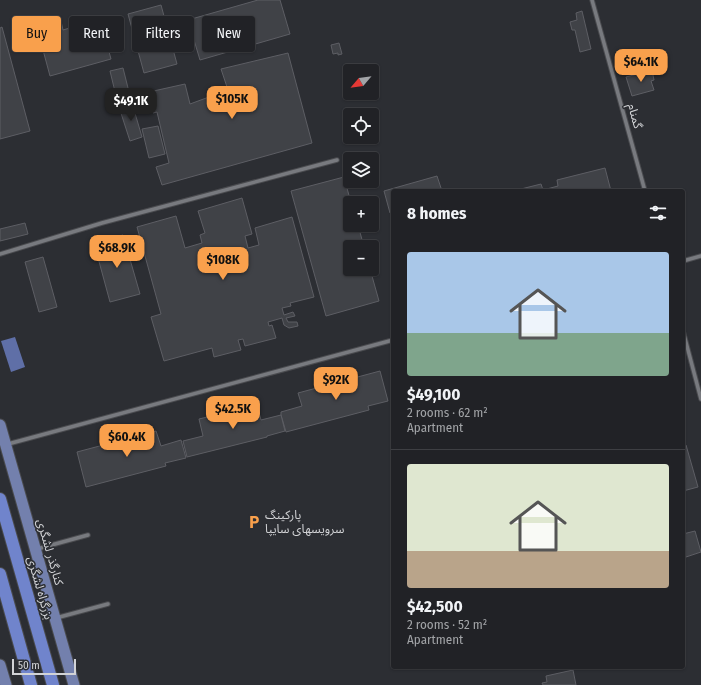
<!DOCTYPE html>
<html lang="en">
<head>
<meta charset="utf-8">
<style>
	body { margin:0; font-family:"Fira Sans Condensed","Noto Sans Arabic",sans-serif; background:#292a2e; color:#f1f3f6; height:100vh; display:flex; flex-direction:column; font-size:15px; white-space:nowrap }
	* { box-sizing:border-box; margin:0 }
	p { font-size:13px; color:#a2a4a7 }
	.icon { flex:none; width:22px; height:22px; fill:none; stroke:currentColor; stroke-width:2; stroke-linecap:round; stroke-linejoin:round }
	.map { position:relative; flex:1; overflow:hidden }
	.side { position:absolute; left:391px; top:189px; width:294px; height:480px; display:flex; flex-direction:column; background:#212226; border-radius:4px; box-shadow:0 1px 3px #0004,0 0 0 1px #3e3f43 }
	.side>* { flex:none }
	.top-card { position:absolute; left:12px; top:16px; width:319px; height:36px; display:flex; gap:8px }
	.needle { width:26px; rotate:241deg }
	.fabs { position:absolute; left:343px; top:64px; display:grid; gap:8px }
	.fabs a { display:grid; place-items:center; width:36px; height:36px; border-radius:4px; background:#212226; box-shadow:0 1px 3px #0004,0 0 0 1px #3e3f43; font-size:20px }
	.scale { position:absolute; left:12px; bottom:10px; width:64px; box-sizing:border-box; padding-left:4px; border:2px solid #d2d3d6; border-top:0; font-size:11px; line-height:14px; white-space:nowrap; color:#d2d3d6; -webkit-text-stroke:3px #2c2e33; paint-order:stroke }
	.price { position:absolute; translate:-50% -34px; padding:0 9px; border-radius:8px; background:#f9a04c; color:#111; font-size:13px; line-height:26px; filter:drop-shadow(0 1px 2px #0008) }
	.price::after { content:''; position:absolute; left:50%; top:24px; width:12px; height:9px; margin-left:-6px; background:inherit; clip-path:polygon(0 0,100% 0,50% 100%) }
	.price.on { background:#222; color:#fff }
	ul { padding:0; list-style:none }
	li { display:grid; align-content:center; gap:8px; height:212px; padding:0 16px }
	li+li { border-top:1px solid #3e3f43 }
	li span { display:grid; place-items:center; height:124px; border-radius:4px; color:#555 }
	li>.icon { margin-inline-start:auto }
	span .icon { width:72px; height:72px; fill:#fffc; stroke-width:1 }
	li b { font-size:17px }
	h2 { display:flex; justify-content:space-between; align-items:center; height:48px; padding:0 16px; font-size:17px }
	.tag { padding:0 14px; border-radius:4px; background:#212226; box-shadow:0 1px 3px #0004,0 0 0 1px #3e3f43; font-size:14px; line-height:36px }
	.tag.on { background:#f9a04c; color:#111 }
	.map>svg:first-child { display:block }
	.water { fill:#5f6fa7 }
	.building { fill:#404247; stroke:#5d5e64 }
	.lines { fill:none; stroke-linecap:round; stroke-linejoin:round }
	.lane-casing { stroke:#4a4b4f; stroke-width:5.5 }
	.primary-casing { stroke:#4a4b4f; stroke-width:13 }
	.highway-casing { stroke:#4a4b4f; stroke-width:14 }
	.lane { stroke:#787a7f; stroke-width:3.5 }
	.primary { stroke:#7380ad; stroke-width:11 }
	.highway { stroke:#7084cc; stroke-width:12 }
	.labels { text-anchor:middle; stroke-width:3; stroke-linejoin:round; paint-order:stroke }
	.street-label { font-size:12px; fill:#d2d3d6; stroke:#2c2e33 }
	.poi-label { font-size:12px; fill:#d2d3d6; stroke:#2c2e33; text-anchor:start }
</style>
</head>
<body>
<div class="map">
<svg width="701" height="685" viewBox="0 0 701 685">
	<rect width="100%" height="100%" fill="#2c2e33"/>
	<path class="water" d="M 15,337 L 25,367 L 11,372 L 1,341 Z"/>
	<g class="building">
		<path d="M 258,0 L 280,0 L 290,34 L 200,60 L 188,20 Z"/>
		<path d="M 161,5 L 177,64 L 144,73 L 128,14 Z"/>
		<path d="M 582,11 L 591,49 L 580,52 L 575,30 L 572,30 L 570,22 L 577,20 L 576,13 Z"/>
		<path d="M 100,19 L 111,59 L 50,76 L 39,35 L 51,32 L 49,24 L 61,21 L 63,30 Z"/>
		<path d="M 2,27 L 30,131 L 0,139 L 0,28 Z"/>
		<path d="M 339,43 L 342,54 L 338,55 L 338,53 L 333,54 L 331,45 Z"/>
		<path d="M 288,53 L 312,143 L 162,185 L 156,167 L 169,163 L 157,112 L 153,113 L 149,92 L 185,84 L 190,104 L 228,90 L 221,69 Z"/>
		<path d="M 123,68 L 130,96 L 117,100 L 110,71 Z"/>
		<path d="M 652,70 L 654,80 L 651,81 L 654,90 L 632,96 L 626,77 Z"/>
		<path d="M 132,103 L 142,137 L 130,141 L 119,107 Z"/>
		<path d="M 158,126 L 165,154 L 149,158 L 142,129 Z"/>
		<path d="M 605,168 L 611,191 L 513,191 L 541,184 L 543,190 L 558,186 L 557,180 Z"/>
		<path d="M 437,176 L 442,191 L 393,191 L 393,212 L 390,213 L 384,191 Z"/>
		<path d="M 344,177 L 351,203 L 350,203 L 350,225 L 358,225 L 364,247 L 350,247 L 350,269 L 370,269 L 379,301 L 326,316 L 291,191 Z"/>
		<path d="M 242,198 L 252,234 L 245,236 L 248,248 L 259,245 L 255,228 L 292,217 L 314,297 L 290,303 L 291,306 L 282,308 L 284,315 L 293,312 L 295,316 L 286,318 L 288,322 L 297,322 L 298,326 L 289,328 L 284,325 L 282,318 L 268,322 L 269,326 L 272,325 L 276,338 L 245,346 L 243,339 L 238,340 L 241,350 L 214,357 L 212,348 L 164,361 L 151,317 L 161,314 L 137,227 L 176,216 L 185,248 L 202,243 L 200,235 L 205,233 L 198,211 Z"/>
		<path d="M 25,223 L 28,234 L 0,241 L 0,229 Z"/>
		<path d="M 123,235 L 140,294 L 110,302 L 94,243 Z"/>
		<path d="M 43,257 L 57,307 L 39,312 L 25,262 Z"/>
		<path d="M 380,371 L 388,401 L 368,406 L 369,410 L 286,432 L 281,415 L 281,412 L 302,406 L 298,393 Z"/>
		<path d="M 257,405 L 261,420 L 281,415 L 285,431 L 267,436 L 267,437 L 187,457 L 183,441 L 203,436 L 199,419 Z"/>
		<path d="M 156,431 L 161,446 L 181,440 L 186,458 L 165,463 L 166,466 L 86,487 L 77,452 Z"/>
		<path d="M 686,445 L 698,487 L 683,491 L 683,446 Z"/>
		<path d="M 695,531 L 701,552 L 683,558 L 683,534 Z"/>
		<path d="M 573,670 L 576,685 L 543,685 L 542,683 L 547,682 L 546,676 Z"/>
	</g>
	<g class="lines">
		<g class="lane-casing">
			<g id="lane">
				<path d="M 592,0 L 645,191"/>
				<path d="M 0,254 L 102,223 L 337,160"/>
				<path d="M 683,261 L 701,256"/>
				<path d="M 683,331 L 701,399"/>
				<path d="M 8,444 L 393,340"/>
				<path d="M 37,549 L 88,535"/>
				<path d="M 56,618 L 108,604"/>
			</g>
		</g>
		<g class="primary-casing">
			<g id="primary">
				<path d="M 0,425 L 74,685"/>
				<path d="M 0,665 L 6,685"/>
			</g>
		</g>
		<g class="highway-casing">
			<g id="highway">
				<path d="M 0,499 L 53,685"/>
				<path d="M 0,574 L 31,685"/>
			</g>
		</g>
		<use href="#lane" class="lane"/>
		<use href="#primary" class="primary"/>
		<use href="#highway" class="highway"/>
	</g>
	<defs>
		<g id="parking-bare" transform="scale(1.08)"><path d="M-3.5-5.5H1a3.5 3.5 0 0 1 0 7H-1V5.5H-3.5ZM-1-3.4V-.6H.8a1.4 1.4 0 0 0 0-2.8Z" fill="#f9a04c" stroke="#2c2e33" stroke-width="2.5" paint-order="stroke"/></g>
	</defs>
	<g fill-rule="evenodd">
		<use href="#parking-bare" x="254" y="522"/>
	</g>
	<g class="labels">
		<g class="street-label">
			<text transform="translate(635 116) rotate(75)" y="4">گمنام</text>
			<text transform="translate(50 552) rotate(74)" y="4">کنارگذر لشگری</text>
			<text transform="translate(40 588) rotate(74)" y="4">بزرگراه لشگری</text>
		</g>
		<g class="poi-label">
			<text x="265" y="519">پارکینگ<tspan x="265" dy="14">سرویسهای سایپا</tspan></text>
		</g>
	</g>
</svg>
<div class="fabs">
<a><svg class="needle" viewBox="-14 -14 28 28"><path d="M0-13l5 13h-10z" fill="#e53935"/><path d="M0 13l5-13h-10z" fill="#a2a4a7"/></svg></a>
<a><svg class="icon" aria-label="locate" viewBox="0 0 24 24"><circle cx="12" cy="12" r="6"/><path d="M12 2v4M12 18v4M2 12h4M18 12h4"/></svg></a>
<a><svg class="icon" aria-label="layers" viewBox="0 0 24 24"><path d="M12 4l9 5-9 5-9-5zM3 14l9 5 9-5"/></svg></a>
<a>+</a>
<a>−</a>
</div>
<div class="scale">50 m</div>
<b class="price" style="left:641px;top:83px">$64.1K</b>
<b class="price" style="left:232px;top:120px">$105K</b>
<b class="price on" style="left:131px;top:122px">$49.1K</b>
<b class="price" style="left:117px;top:269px">$68.9K</b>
<b class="price" style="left:223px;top:281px">$108K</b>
<b class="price" style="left:336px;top:401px">$92K</b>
<b class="price" style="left:233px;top:430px">$42.5K</b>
<b class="price" style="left:127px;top:458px">$60.4K</b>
<div class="top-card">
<a class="tag on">Buy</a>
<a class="tag">Rent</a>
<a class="tag">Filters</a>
<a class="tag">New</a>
</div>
<section class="side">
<h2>8 homes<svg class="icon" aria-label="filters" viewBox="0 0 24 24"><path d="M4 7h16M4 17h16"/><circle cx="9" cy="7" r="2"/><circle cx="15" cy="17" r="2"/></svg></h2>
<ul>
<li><span style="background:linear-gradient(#a9c7e8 65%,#7fa58c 0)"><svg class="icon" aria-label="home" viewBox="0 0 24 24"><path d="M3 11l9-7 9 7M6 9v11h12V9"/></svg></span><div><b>$49,100</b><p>2 rooms · 62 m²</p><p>Apartment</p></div></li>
<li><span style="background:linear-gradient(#dfe7d0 70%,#b9a48a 0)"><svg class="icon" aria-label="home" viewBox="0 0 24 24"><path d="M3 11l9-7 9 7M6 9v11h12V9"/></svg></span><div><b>$42,500</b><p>2 rooms · 52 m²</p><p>Apartment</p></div></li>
</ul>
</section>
</div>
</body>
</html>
